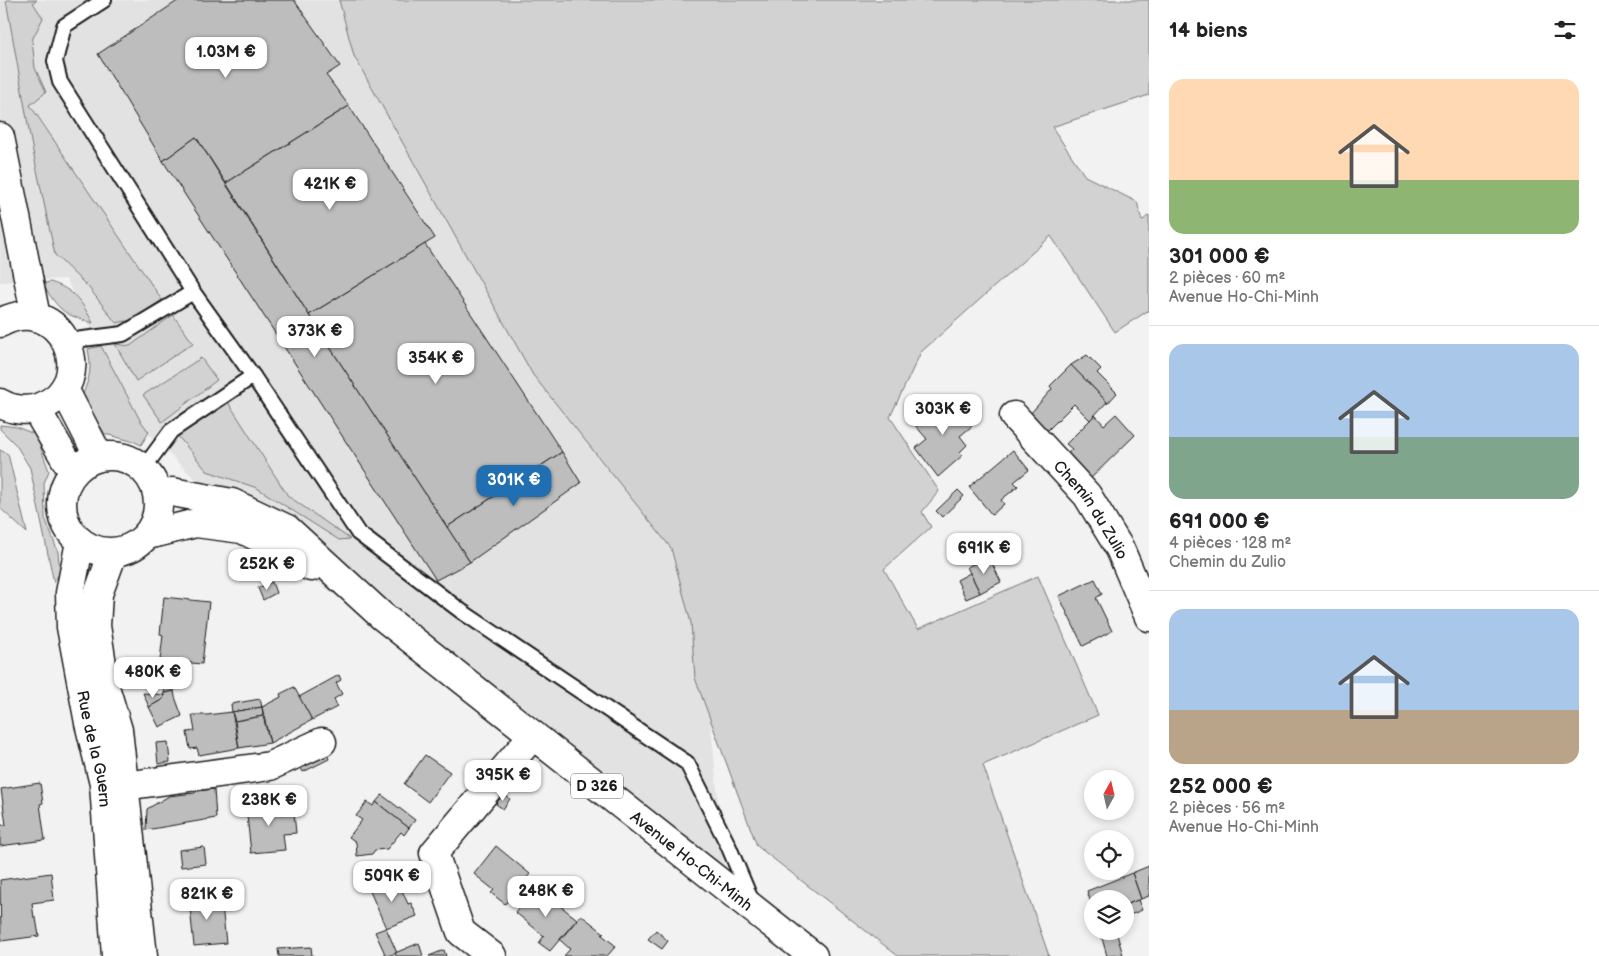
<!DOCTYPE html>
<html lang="fr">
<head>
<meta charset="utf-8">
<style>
	body { margin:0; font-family:"Balsamiq Sans",sans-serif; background:#f6f6f6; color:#222; height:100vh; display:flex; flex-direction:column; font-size:19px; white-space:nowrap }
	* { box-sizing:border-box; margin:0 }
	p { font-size:16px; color:#767676 }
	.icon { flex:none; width:28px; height:28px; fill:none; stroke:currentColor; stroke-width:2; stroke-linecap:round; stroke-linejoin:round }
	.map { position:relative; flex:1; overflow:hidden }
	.drawer { display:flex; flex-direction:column; background:#fff; width:450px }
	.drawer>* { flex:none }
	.needle { width:32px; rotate:8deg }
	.buttons { position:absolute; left:1084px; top:770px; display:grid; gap:10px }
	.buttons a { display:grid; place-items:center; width:50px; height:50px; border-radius:50%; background:#fff; box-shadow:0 2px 8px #0003; font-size:25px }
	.price { position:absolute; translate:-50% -42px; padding:0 11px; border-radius:10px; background:#fff; color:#222; font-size:16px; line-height:32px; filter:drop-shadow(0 1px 2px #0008) }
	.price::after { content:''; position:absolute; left:50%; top:30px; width:15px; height:11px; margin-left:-8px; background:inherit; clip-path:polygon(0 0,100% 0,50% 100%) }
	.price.on { background:#1f6fb2; color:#fff }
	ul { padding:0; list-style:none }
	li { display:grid; align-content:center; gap:10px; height:265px; padding:0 20px }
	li+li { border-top:1px solid #e0e0e0 }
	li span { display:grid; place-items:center; height:155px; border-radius:15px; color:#555 }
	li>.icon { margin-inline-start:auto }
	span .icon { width:90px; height:90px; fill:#fffc; stroke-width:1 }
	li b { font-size:21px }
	h2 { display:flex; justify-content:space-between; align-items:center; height:60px; padding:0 20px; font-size:21px }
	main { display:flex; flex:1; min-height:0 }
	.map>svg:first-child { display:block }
	.built { fill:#e2e2e2 }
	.green { fill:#d2d2d2; stroke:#777 }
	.building { fill:#bdbdbd; stroke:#1c1c1c }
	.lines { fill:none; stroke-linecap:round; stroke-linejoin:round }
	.service-casing { stroke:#1c1c1c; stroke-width:18 }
	.minor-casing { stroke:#1c1c1c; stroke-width:31 }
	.secondary-casing { stroke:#1c1c1c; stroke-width:31 }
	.primary-casing { stroke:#1c1c1c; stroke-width:31 }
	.service { stroke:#fff; stroke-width:14 }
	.minor { stroke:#fff; stroke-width:28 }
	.secondary { stroke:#fff; stroke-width:28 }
	.primary { stroke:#fff; stroke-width:28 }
	.labels { text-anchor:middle; stroke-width:4.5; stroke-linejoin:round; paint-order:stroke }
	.shield { fill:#fff; stroke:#606060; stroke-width:1 }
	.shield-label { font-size:15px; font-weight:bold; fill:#1c1c1c }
	.street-label { font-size:16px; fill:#1c1c1c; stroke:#fff }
</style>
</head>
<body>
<main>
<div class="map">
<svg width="1149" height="956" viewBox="0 0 1149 956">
	<rect width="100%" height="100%" fill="#f2f2f2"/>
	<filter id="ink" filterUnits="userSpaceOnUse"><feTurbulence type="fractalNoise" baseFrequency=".02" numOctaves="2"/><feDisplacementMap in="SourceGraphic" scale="10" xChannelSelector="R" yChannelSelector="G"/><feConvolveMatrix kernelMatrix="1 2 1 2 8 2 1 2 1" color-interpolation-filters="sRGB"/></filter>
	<g filter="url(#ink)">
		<path class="built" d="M 0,0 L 341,0 L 694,547 L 727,894 L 243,525 L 139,425 L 66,279 L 0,282 Z"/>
		<g class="green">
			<path d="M 6,0 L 37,0 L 33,3 L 43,18 L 32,40 L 35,68 L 46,92 L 30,105 L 162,300 L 131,320 L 116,323 L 90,289 L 55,255 L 31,142 Z"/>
			<path d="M 339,0 L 1149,0 L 1149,95 L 1052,127 L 1085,176 L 1137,202 L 1142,221 L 1149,215 L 1149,310 L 1115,332 L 1051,236 L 921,352 L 890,417 L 939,491 L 922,512 L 931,527 L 884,569 L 918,629 L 1038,576 L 1098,715 L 983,765 L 1049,956 L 898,956 L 757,846 L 695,678 L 691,623 L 671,548 L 533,375 L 354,56 Z"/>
			<path d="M 50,282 C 74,289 82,302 93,323 C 61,314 60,310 42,284 Z"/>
			<path d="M 173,315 L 193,343 L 136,381 L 115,344 L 130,346 Z"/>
			<path d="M 101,346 L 140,420 L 149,432 L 141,445 L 135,442 L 105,434 L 82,396 C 90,377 92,369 88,349 Z"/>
			<path d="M 201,358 L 217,380 L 162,422 L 143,395 Z"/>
			<path d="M 226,399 L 288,496 L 350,539 L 339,540 L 257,488 L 207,471 L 177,435 Z"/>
			<path d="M 0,425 L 17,427 L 36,435 L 49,471 L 44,483 L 45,518 L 58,552 L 60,572 L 54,583 L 30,468 L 16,445 L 0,429 Z"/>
			<path d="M 0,450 L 8,454 L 27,533 L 0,508 Z"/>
		</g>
		<g class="building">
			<path d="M 179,0 L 294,0 L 340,66 L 326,75 L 349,106 L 226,183 L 196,137 L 163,161 L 98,54 Z"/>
			<path d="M 349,106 L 435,238 L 309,315 L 226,183 Z"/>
			<path d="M 196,137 L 309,315 L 470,562 L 436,580 L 163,161 Z"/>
			<path d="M 425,244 L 562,452 L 447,527 L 309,315 Z"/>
			<path d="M 1087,355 L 1101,369 L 1097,373 L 1117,393 L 1107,404 L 1107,402 L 1071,365 Z"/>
			<path d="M 1071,365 L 1107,402 L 1090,420 L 1074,404 L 1047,431 L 1030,414 L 1052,389 L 1050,386 Z"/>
			<path d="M 947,397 L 972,426 L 960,436 L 967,445 L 960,452 L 963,455 L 938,477 L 916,448 L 927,439 L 914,424 Z"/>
			<path d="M 1116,414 L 1135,435 L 1087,482 L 1065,456 L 1072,449 L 1066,444 L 1095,415 L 1104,425 Z"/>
			<path d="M 1013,450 L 1029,470 L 1014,482 L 1018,486 L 1001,500 L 1004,504 L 992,515 L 969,487 Z"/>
			<path d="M 562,452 L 581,483 L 470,562 L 447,527 Z"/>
			<path d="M 958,490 L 964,496 L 942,517 L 936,511 Z"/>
			<path d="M 989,557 L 1001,582 L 980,593 L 967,567 Z"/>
			<path d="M 970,573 L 980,593 L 966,599 L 957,580 Z"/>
			<path d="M 1095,579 L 1102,594 L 1096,598 L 1112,631 L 1083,646 L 1059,596 Z"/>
			<path d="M 272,582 L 276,593 L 263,600 L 258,588 Z"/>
			<path d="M 164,597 L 209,602 L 202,664 L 160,660 L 163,635 L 160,634 Z"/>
			<path d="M 167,675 L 174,675 L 174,691 L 164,693 Z"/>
			<path d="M 339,675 L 341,680 L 336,683 L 342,694 L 334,699 L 337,707 L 312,720 L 299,697 Z"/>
			<path d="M 294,687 L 312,720 L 270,743 L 262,707 L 281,697 L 280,694 Z"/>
			<path d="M 174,691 L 175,697 L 182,716 L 159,727 L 149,707 L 163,699 L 164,693 Z"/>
			<path d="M 143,693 L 164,695 L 163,699 L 149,707 Z"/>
			<path d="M 260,699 L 262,707 L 232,712 L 231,704 Z"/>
			<path d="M 262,707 L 263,716 L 235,721 L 232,712 Z"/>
			<path d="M 232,712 L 239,748 L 199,755 L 197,748 L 190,749 L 187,732 L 195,731 L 192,715 L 207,715 Z"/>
			<path d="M 263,716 L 270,743 L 239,748 L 235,721 Z"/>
			<path d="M 168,742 L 170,762 L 158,764 L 156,743 Z"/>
			<path d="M 326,751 L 329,759 L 303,772 L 299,764 Z"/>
			<path d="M 425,755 L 450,772 L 428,802 L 404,784 Z"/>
			<path d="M 40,783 L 43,803 L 40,804 L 45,840 L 0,846 L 0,825 L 6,825 L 1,789 Z"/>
			<path d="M 214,789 L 216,818 L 146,830 L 147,809 L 169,796 L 195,793 L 196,791 Z"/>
			<path d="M 503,794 L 510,799 L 503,809 L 496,804 Z"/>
			<path d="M 382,795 L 415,820 L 409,828 L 376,802 Z"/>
			<path d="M 367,802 L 373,806 L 376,802 L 409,828 L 404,835 L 401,832 L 387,849 L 375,850 L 372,854 L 357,856 L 356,842 L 349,837 L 362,820 L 356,816 Z"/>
			<path d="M 280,803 L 281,814 L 294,813 L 296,833 L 283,834 L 285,850 L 251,853 L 246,806 Z"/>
			<path d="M 496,846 L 530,874 L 505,904 L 491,893 L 494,890 L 474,874 Z"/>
			<path d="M 204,847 L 206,864 L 181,867 L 179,850 Z"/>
			<path d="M 1149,866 L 1149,896 L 1141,899 L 1132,873 Z"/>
			<path d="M 51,873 L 54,900 L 32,903 L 34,918 L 36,918 L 39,936 L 1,941 L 0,880 Z"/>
			<path d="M 1132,873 L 1141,899 L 1125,905 L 1125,899 L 1092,899 L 1092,906 L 1087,891 Z"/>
			<path d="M 396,877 L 408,904 L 411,903 L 417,916 L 386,928 L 369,889 Z"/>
			<path d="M 536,887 L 577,919 L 550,951 L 539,943 L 544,936 L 515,912 Z"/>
			<path d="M 221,896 L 226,943 L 194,946 L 189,898 Z"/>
			<path d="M 1138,900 L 1142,910 L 1125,917 L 1125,905 Z"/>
			<path d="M 581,915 L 604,933 L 602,935 L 616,946 L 607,956 L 564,956 L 570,949 L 560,940 Z"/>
			<path d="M 386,928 L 397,953 L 387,956 L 386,956 L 375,932 Z"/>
			<path d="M 656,930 L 668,941 L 662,949 L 648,939 Z"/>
			<path d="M 1100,931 L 1116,931 L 1123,955 L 1107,956 Z"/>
			<path d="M 419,943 L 423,956 L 396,956 L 395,953 Z"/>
			<path d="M 311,947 L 312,956 L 279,956 L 278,949 Z"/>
			<path d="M 444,950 L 446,956 L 429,956 Z"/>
		</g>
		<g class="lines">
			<g class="service-casing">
				<g id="service">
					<path d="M 104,0 L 64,26 L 55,61 L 60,82 L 193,292 L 253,376 L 358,533 L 461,611 L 687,763 L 728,845 L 752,902"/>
					<path d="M 67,341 L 123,334 L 193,292"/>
					<path d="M 143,469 L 171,431 L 253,376"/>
				</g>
			</g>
			<g class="minor-casing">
				<g id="minor">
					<path id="s1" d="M 1014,416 L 1087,495 L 1120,549 L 1149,617"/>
					<path d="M 124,786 L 270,766 L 322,742"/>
					<path d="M 492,956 L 461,932 L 434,853 L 533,735"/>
				</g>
			</g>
			<g class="secondary-casing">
				<g id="secondary">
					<path id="s2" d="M 80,542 L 70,593 L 71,627 L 89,723 L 104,784 L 116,956"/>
					<path d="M 113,553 L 98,594 L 96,626 L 106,690 L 118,730 L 143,956"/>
				</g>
			</g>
			<g class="primary-casing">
				<g id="primary">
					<path d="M 0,137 L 36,317"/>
					<path d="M 0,323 C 61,289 103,384 40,407 C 28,412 11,410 0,403"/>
					<path d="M 64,389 L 99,457"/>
					<path d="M 36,409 L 73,472"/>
					<circle cx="110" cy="504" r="48"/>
					<path id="s3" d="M 158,496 L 172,492 L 232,503 L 287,529 L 382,616 L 813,956"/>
					<path d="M 148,535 L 196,523 L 242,529 L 293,555 L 311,567"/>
				</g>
			</g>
			<use href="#service" class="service"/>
			<use href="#minor" class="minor"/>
			<use href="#secondary" class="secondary"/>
			<use href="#primary" class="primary"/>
		</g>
	</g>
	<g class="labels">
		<rect class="shield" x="571" y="773.5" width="52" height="25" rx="4"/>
		<g class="shield-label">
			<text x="597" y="791">D 326</text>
		</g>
		<g class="street-label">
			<text dy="6" stroke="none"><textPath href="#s1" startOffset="122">Chemin du Zulio</textPath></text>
			<text dy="6" stroke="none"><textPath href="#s2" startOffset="210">Rue de la Guern</textPath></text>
			<text dy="6" stroke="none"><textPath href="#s3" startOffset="660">Avenue Ho-Chi-Minh</textPath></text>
		</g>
	</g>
</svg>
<div class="buttons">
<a><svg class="needle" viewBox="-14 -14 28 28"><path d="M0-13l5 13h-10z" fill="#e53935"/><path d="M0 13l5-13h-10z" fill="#767676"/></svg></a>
<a><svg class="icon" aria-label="locate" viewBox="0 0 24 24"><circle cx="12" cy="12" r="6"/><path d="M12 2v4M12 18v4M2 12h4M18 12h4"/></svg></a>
<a><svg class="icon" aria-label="layers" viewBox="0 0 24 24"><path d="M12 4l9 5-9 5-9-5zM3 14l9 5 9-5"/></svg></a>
</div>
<b class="price" style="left:226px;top:79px">1.03M €</b>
<b class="price" style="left:330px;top:211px">421K €</b>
<b class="price" style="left:315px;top:358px">373K €</b>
<b class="price" style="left:436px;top:385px">354K €</b>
<b class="price" style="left:943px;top:436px">303K €</b>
<b class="price on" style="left:514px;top:507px">301K €</b>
<b class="price" style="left:984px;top:575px">691K €</b>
<b class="price" style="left:267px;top:591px">252K €</b>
<b class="price" style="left:153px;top:699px">480K €</b>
<b class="price" style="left:503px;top:802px">395K €</b>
<b class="price" style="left:269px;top:827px">238K €</b>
<b class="price" style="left:392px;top:903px">509K €</b>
<b class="price" style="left:546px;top:918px">248K €</b>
<b class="price" style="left:207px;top:921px">821K €</b>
</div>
<section class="drawer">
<h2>14 biens<svg class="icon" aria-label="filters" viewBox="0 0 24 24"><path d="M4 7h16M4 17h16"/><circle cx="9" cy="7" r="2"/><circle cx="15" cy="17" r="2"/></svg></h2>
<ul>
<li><span style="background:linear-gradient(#ffd9b3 65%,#8fb573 0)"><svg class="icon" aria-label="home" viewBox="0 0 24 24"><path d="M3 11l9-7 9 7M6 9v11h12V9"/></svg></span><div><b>301 000 €</b><p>2 pièces · 60 m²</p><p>Avenue Ho-Chi-Minh</p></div></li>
<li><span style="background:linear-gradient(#a9c7e8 60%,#7fa58c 0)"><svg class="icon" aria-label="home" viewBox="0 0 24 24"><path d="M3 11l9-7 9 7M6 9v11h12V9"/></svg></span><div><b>691 000 €</b><p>4 pièces · 128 m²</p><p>Chemin du Zulio</p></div></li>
<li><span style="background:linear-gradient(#a9c7e8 65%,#b9a48a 0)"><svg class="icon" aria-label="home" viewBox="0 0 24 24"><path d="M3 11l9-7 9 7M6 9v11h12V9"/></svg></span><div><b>252 000 €</b><p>2 pièces · 56 m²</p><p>Avenue Ho-Chi-Minh</p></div></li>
</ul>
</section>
</main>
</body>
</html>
